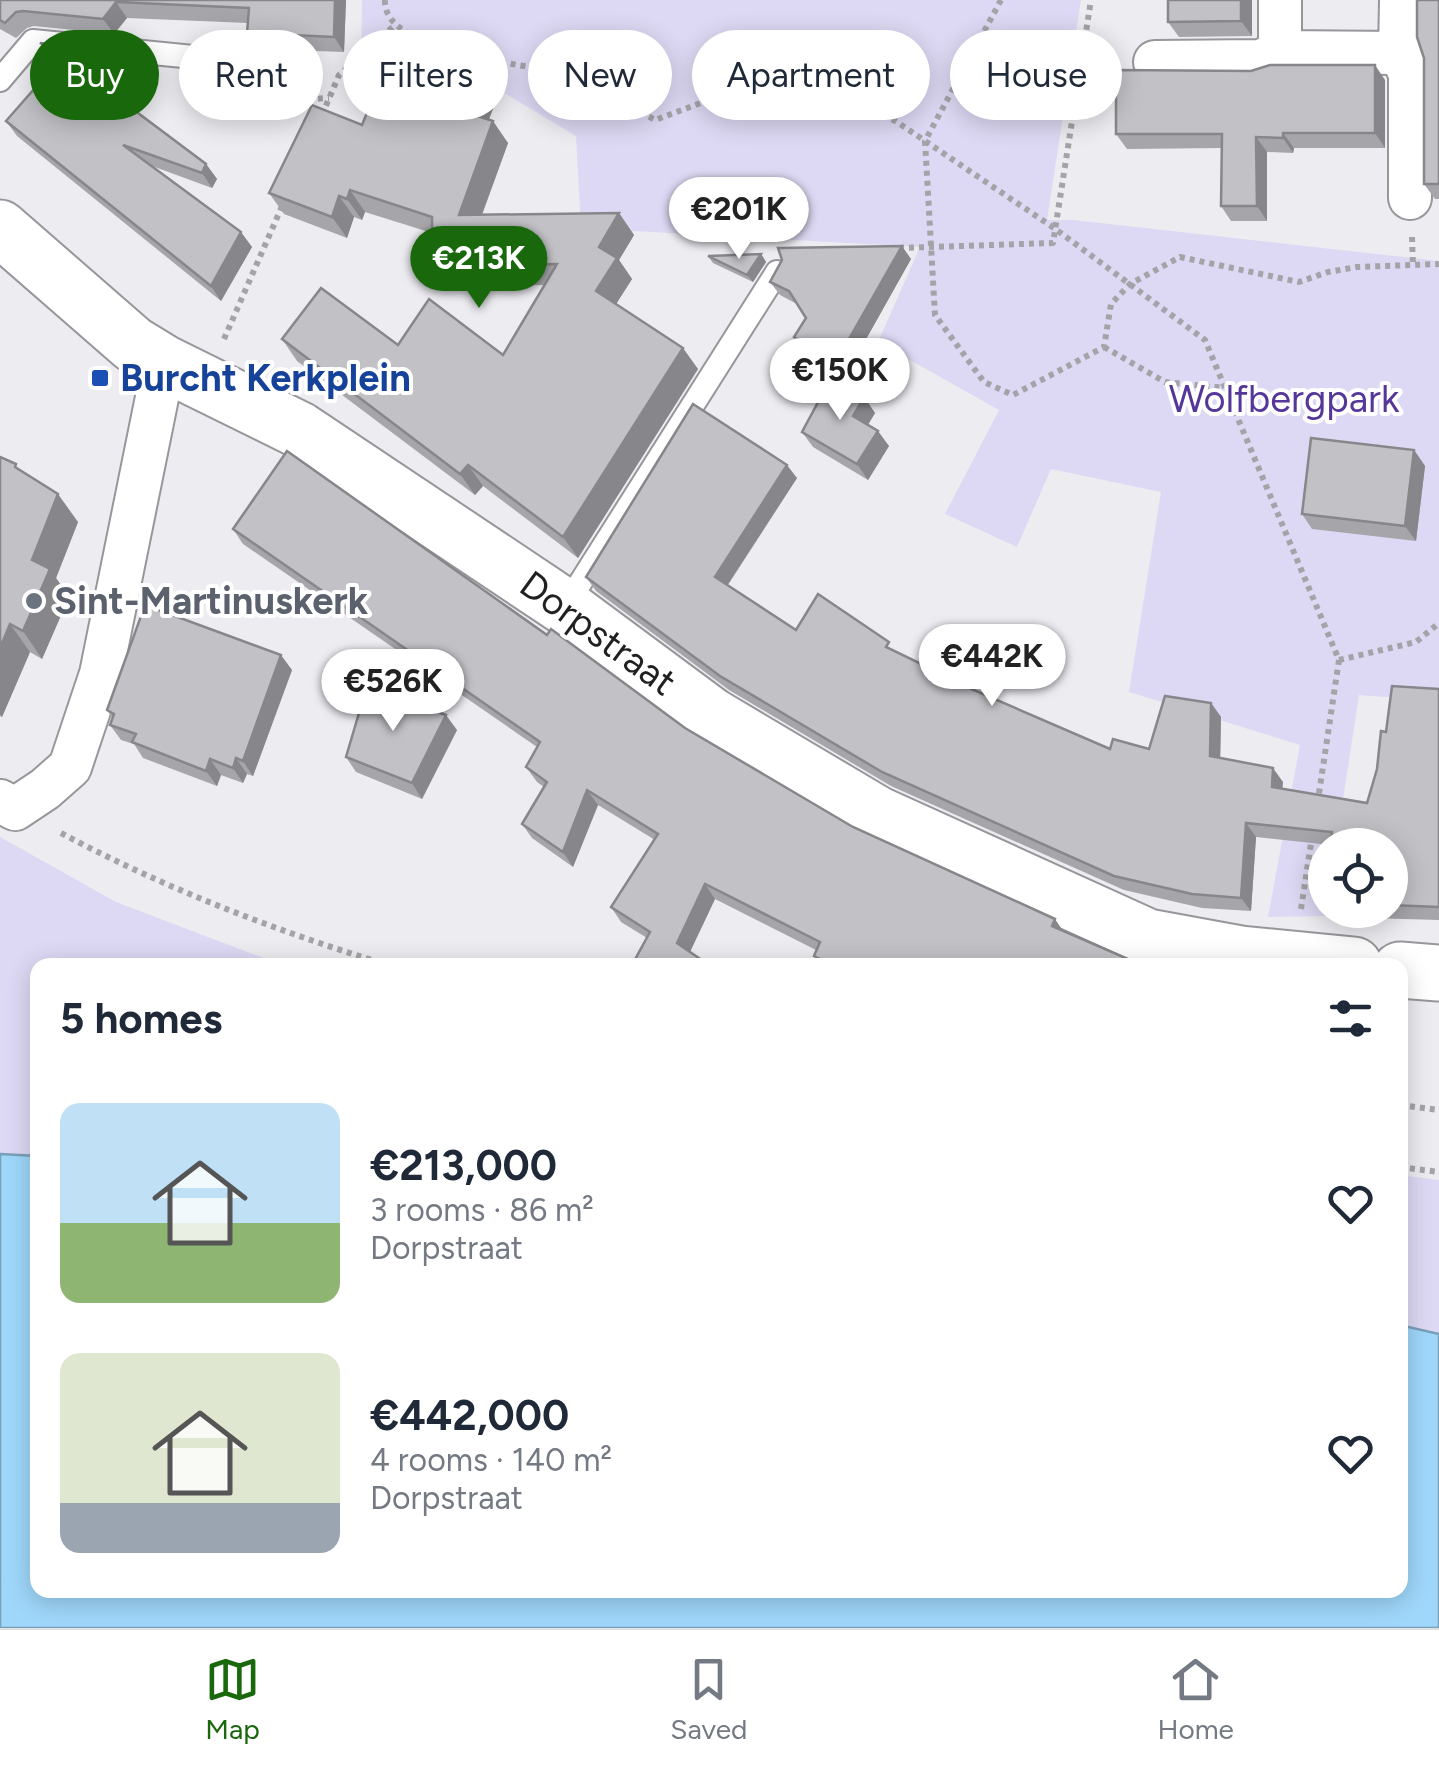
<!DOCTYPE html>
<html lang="en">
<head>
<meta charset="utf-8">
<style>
	body { margin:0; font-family:Figtree,sans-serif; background:#f2f2f3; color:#1f2937; height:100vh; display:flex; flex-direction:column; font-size:38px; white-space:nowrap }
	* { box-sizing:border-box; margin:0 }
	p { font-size:32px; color:#747a83 }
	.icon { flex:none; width:55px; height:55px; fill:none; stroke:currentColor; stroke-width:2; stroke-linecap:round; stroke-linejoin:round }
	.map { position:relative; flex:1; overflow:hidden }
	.panel { position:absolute; left:30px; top:958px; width:1378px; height:640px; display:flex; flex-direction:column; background:#fff; border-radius:20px; box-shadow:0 5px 25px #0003 }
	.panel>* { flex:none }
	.hud { position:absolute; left:30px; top:30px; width:1380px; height:90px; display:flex; gap:20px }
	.tools { position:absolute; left:1308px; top:828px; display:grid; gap:20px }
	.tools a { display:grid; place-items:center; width:100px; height:100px; border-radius:50%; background:#fff; box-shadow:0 5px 25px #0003; font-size:50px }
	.price { position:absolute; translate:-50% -85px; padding:0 22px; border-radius:35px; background:#fff; color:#222; font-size:32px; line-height:65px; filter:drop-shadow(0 2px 5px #0008) }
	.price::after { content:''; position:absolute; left:50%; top:60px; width:30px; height:22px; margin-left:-15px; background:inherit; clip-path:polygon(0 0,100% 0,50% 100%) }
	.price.on { background:#19690c; color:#fff }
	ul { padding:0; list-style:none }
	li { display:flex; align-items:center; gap:30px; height:250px; padding:0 30px }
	li span { display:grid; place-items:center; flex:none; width:280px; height:200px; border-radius:20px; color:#555 }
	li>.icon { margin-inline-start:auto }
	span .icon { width:120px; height:120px; fill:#fffc; stroke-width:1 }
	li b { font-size:42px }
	h2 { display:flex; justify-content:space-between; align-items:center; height:120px; padding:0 30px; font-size:42px }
	.tag { padding:0 35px; border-radius:45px; background:#fff; box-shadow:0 5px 25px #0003; font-size:35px; line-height:90px }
	.tag.on { background:#19690c; color:#fff }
	.menu { display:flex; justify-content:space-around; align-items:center; height:140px; border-top:2px solid #e0e1e3; background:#fff; font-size:28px; color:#747a83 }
	.menu a { display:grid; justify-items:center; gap:5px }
	.menu .on { color:#19690c }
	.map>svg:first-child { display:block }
	.green { fill:#ddd9f4 }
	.water { fill:#9fd7fa; stroke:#79a0b9; stroke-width:2.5 }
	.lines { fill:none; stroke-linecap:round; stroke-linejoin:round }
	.service-casing { stroke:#97969b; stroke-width:26 }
	.minor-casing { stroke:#97969b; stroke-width:46 }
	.tertiary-casing { stroke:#97969b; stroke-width:59 }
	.path { stroke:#a4a3a7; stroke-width:6; stroke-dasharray:5 5; stroke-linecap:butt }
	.service { stroke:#fff; stroke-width:22 }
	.minor { stroke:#fff; stroke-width:42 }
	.tertiary { stroke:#fff; stroke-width:55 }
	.wall { fill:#a6a6aa }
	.shaded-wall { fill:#87878b }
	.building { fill:#c1c1c6; stroke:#87878b; stroke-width:2.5 }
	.transit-dot { fill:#1a4fb4; stroke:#fff; stroke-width:4 }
	.worship-dot { fill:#6b7280; stroke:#fff; stroke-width:4 }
	.labels { text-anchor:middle; stroke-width:8; stroke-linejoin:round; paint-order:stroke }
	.transit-label { font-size:38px; font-weight:bold; fill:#164399; stroke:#fff; text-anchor:start }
	.park-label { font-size:38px; fill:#55369a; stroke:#fff }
	.worship-label { font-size:38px; font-weight:bold; fill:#5b616d; stroke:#fff; text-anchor:start }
	.street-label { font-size:38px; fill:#201f21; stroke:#fff }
</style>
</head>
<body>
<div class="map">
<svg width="1439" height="1628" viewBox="0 0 1439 1628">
	<rect width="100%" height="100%" fill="#edecf1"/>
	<g class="green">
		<path d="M 362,0 L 1081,0 L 1047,220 L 1073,220 L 1439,261 L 1439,701 L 1359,695 L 1336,845 L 1325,845 L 1326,916 L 1268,917 L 1300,745 L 1129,692 L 1161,492 L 1051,469 L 1017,547 L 945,514 L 999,410 L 878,342 L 920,247 L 581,228 L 576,136 L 501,91 L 361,79 Z"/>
		<path d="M 0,837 L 116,902 L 282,965 L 38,965 L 37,1156 L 0,1154 Z"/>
		<path d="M 1400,1175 L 1439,1180 L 1439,1334 L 1400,1325 Z"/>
	</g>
	<path class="water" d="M 0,1154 L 37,1156 L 38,1590 L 1400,1590 L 1400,1325 L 1439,1334 L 1439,1628 L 0,1628 Z"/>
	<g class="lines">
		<g class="service-casing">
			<g id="service">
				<path d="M 0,80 L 33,41 L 233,61 L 249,81 L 239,102 L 223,105 L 206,101 L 193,57"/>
				<path d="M 565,607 L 777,272"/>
			</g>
		</g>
		<g class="minor-casing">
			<g id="minor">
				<path d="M 1280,0 L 1280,52 L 1400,53 L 1401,0"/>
				<path d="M 1400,53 L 1410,73 L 1410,198"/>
				<path d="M 1155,62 L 1261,61 L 1280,52"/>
				<path d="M 0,801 L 15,809 L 45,789 L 70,767 L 101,674 L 164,363"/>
			</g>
		</g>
		<g class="tertiary-casing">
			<g id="tertiary">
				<path d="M 0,228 L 133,344 L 164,363 L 300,430 L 565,607 L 712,716 L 877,814 L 1148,937 L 1241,954 L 1354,965"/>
				<path d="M 1400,970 L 1439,973"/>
			</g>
		</g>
		<g class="path">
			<path d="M 385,0 C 382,53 529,64 566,74 C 596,81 627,105 655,120 L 757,82 L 801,79 L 851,95 L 897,122 L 1054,228 L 1205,340 L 1339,660 L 1318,800"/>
			<path d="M 1001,0 L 925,141 L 935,315 L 984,382 L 1013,395 L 1104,347 L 1111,304 L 1130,284 L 1180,257 L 1299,282 L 1328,272 L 1357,267 L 1439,264"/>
			<path d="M 1080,62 L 1114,62"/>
			<path d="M 278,101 L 329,98"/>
			<path d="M 322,115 L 339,75 L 395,25"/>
			<path d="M 1412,237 L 1413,266"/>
			<path d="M 899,248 L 1053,243 L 1091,0"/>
			<path d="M 224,339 L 283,204"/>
			<path d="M 1104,347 L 1165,382 L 1226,388"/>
			<path d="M 1339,660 L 1416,642 L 1439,623"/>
			<path d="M 61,833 C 164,888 276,931 388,965"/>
			<path d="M 1301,909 L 1312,837"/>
			<path d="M 1400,1105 L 1439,1110"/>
			<path d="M 1400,1167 L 1439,1172"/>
		</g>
		<use href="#service" class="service"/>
		<use href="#minor" class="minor"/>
		<use href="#tertiary" class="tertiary"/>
	</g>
	<g class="wall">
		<path d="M 0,0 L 346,0 L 344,52 L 258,49 L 247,33 L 248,23 L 127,18 L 114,34 L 34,26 L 27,28 L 16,38 L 0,29 Z"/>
		<path d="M 1168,0 L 1252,0 L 1252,36 L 1179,37 L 1168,22 Z"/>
		<path d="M 1439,0 L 1439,199 L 1435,199 L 1424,184 L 1424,58 Z"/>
		<path d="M 40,43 L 137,93 L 128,105 L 206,164 L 217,179 L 212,188 L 152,166 L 252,247 L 221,301 L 17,136 L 6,121 L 58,62 L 50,58 Z"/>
		<path d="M 1385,80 L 1385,148 L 1294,148 L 1293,153 L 1267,152 L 1267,221 L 1231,221 L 1221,206 L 1221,148 L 1127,149 L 1116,134 Z"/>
		<path d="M 390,104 L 494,106 L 489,120 L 508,143 L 482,215 L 619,213 L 634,235 L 619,260 L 632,279 L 616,304 L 698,369 L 578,558 L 483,486 L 475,495 L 297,361 L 282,339 L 398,345 L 503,355 L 544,285 L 448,287 L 433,265 L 432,233 L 365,212 L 362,220 L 354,217 L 347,238 L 284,214 L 269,193 Z"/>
		<path d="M 761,254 L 766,262 L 753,282 L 713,263 L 708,256 Z"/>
		<path d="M 911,259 L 847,373 L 803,351 L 794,337 L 806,318 L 797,304 L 780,295 L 770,282 Z"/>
		<path d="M 864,397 L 875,413 L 868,425 L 889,446 L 868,480 L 813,447 L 802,432 Z"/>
		<path d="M 1414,450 L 1425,466 L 1416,541 L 1312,529 L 1302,514 Z"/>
		<path d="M 0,457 L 20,471 L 78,522 L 56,578 L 69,597 L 42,659 L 30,652 L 2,717 L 0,716 Z"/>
		<path d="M 797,478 L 728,585 L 796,630 L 895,651 L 940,673 L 943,677 L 1110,749 L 1149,749 L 1211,703 L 1221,717 L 1220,758 L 1283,782 L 1282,789 L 1367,803 L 1386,732 L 1439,689 L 1439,920 L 1333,917 L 1328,910 L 1390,910 L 1390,845 L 1330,845 L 1256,837 L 1251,911 L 1202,908 L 1124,890 L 891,786 L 729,690 L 596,591 L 586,577 Z"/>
		<path d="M 233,529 L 547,635 L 685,728 L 853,827 L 1063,931 L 1135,962 L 1138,965 L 820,965 L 814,956 L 816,950 L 715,899 L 690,952 L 647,938 L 621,922 L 611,907 L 655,840 L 598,805 L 573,867 L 532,838 L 522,824 L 544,787 L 537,782 L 526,767 L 537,747 L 243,544 Z"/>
		<path d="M 292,670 L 253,776 L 247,774 L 243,783 L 221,775 L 217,786 L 143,758 L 134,744 L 121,740 L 110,725 L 113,719 L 107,710 Z"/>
		<path d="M 457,730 L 422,799 L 356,772 L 346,757 Z"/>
	</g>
	<g class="shaded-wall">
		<path d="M 335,0 L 346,0 L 344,52 L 334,37 Z"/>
		<path d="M 1241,0 L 1252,0 L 1252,36 L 1241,21 Z"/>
		<path d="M 116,2 L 127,18 L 114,34 L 103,19 Z"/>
		<path d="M 1375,65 L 1385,80 L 1385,148 L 1375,133 Z"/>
		<path d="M 127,78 L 137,93 L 125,110 L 114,95 Z"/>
		<path d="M 479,85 L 494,106 L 483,134 L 468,113 Z"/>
		<path d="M 493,121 L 508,143 L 474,236 L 459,215 Z"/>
		<path d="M 1283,133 L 1294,148 L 1293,153 L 1283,138 Z"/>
		<path d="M 1256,137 L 1267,152 L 1267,221 L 1257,206 Z"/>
		<path d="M 206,164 L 217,179 L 212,188 L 202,173 Z"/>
		<path d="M 350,190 L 365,212 L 362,220 L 347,199 Z"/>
		<path d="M 339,196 L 354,217 L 347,238 L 332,217 Z"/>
		<path d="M 619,213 L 634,235 L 619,260 L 632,279 L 611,312 L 596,291 L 599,247 Z"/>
		<path d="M 241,232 L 252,247 L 221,301 L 211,286 Z"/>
		<path d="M 902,246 L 911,259 L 847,373 L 837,360 Z"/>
		<path d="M 761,254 L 766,262 L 753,282 L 747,275 Z"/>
		<path d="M 683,348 L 698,369 L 578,558 L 563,537 Z"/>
		<path d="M 864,397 L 875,413 L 864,431 L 853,416 Z"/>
		<path d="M 878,431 L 889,446 L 868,480 L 857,464 Z"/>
		<path d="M 1414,450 L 1425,466 L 1416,541 L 1405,526 Z"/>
		<path d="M 468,465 L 483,486 L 475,495 L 460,474 Z"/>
		<path d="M 787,465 L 797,478 L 724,590 L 715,577 Z"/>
		<path d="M 58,494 L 78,522 L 56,578 L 69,597 L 42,659 L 23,631 L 32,560 Z"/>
		<path d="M 10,624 L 30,652 L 2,717 L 0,714 L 0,648 Z"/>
		<path d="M 281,655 L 292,670 L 253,776 L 243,761 Z"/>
		<path d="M 1211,703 L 1221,717 L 1220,770 L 1210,756 Z"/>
		<path d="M 446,715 L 457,730 L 422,799 L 412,783 Z"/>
		<path d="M 236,758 L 247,774 L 243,783 L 233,768 Z"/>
		<path d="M 210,759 L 221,775 L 217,786 L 206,771 Z"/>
		<path d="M 1273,768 L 1283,782 L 1281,801 L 1272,787 Z"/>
		<path d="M 587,790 L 598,805 L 573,867 L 563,852 Z"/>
		<path d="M 1246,823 L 1256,837 L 1251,911 L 1241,898 Z"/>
		<path d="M 705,884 L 715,899 L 687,958 L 677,943 Z"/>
		<path d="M 1055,919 L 1065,934 L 1052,926 Z"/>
	</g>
	<g class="building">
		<path d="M 0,0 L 335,0 L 334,37 L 247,33 L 249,8 L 116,2 L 103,19 L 23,11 L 16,12 L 5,23 L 0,20 Z"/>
		<path d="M 1168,0 L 1241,0 L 1241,21 L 1168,22 Z"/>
		<path d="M 1417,0 L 1439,0 L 1439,184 L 1424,184 L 1424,58 L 1417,37 Z"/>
		<path d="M 40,43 L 81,47 L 127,78 L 114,95 L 206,164 L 202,173 L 123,145 L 241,232 L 211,286 L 6,121 L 63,56 Z"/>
		<path d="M 1270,65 L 1375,65 L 1375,133 L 1283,133 L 1283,138 L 1256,137 L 1257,206 L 1221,206 L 1222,134 L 1116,134 L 1116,70 L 1251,71 Z"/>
		<path d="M 430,66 L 479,85 L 468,113 L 493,121 L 459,215 L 619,213 L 599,247 L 617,258 L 596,291 L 683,348 L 563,537 L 468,465 L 460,474 L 282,339 L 321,288 L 398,345 L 429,299 L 503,355 L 557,264 L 433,265 L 432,217 L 350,190 L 347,199 L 339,196 L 332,217 L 269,193 L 312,105 L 362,125 L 373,98 L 390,104 L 395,90 L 418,97 Z"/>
		<path d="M 902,246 L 837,360 L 794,337 L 806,318 L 789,291 L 770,282 L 782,260 L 778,248 Z"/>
		<path d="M 761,254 L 747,275 L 708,256 Z"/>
		<path d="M 831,378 L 864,397 L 853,416 L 878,431 L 857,464 L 802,432 Z"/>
		<path d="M 693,404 L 787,465 L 715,577 L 796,630 L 818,594 L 889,642 L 886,647 L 940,673 L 939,675 L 1110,749 L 1113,739 L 1149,749 L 1165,696 L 1211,703 L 1210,756 L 1273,768 L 1272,787 L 1367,803 L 1377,769 L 1381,731 L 1386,732 L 1392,686 L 1439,689 L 1439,907 L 1390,905 L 1390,845 L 1330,845 L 1332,832 L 1246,823 L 1241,898 L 1192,894 L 1114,876 L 882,772 L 720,676 L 586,577 Z"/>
		<path d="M 1311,438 L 1414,450 L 1405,526 L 1302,514 Z"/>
		<path d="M 287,451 L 547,635 L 551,629 L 685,728 L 853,827 L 1055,919 L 1052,926 L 1135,962 L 1135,965 L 832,965 L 814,956 L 820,942 L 705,884 L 677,943 L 709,965 L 632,965 L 650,932 L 611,907 L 658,834 L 587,790 L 563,852 L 522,824 L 547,782 L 526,767 L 540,742 L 233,529 Z"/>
		<path d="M 0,457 L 16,464 L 15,467 L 58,494 L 32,560 L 50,569 L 23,631 L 10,624 L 0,648 Z"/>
		<path d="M 145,605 L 281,655 L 243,761 L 236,758 L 233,768 L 210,759 L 206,771 L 132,742 L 136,734 L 110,725 L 114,714 L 107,710 Z"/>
		<path d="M 367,686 L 446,715 L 412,783 L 346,757 Z"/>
	</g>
	<rect class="transit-dot" x="90" y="368" width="20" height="20" rx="5"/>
	<circle class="worship-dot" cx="34" cy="601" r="10"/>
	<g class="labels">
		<g class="transit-label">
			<text x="120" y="391">Burcht Kerkplein</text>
		</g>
		<g class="park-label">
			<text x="1284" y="412">Wolfbergpark</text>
		</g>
		<g class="worship-label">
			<text x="54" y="614">Sint-Martinuskerk</text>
		</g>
		<g class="street-label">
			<text transform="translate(598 633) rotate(36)" y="13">Dorpstraat</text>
		</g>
	</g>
</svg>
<div class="tools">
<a><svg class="icon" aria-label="locate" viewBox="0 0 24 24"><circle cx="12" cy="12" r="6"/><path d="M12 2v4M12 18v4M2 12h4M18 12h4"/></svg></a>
</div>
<b class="price" style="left:739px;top:262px">€201K</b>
<b class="price on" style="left:479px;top:311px">€213K</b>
<b class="price" style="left:840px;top:423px">€150K</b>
<b class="price" style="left:992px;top:709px">€442K</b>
<b class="price" style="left:393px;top:734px">€526K</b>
<div class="hud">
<a class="tag on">Buy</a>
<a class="tag">Rent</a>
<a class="tag">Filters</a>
<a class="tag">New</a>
<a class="tag">Apartment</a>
<a class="tag">House</a>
</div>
<section class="panel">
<h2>5 homes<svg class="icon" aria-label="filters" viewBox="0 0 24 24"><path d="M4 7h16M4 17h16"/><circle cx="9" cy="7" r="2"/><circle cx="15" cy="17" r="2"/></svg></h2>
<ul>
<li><span style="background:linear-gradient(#bfe0f5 60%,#8fb573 0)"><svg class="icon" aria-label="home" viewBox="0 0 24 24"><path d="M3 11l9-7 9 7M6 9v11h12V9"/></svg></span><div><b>€213,000</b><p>3 rooms · 86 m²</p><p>Dorpstraat</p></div><svg class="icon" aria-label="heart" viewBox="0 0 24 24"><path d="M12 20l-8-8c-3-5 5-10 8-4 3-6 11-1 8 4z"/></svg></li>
<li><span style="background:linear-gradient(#dfe7d0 75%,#9aa5b1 0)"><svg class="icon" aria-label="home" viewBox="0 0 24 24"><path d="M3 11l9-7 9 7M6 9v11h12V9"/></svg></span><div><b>€442,000</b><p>4 rooms · 140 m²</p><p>Dorpstraat</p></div><svg class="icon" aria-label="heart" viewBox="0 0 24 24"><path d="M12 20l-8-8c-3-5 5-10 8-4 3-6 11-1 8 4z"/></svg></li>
</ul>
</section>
</div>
<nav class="menu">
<a class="on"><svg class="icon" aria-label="map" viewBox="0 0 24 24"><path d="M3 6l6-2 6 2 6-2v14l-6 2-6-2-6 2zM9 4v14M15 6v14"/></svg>Map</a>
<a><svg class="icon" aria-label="saved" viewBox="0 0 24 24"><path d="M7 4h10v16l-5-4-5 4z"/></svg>Saved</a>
<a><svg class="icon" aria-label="home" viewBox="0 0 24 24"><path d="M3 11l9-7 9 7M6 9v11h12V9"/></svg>Home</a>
</nav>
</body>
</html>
